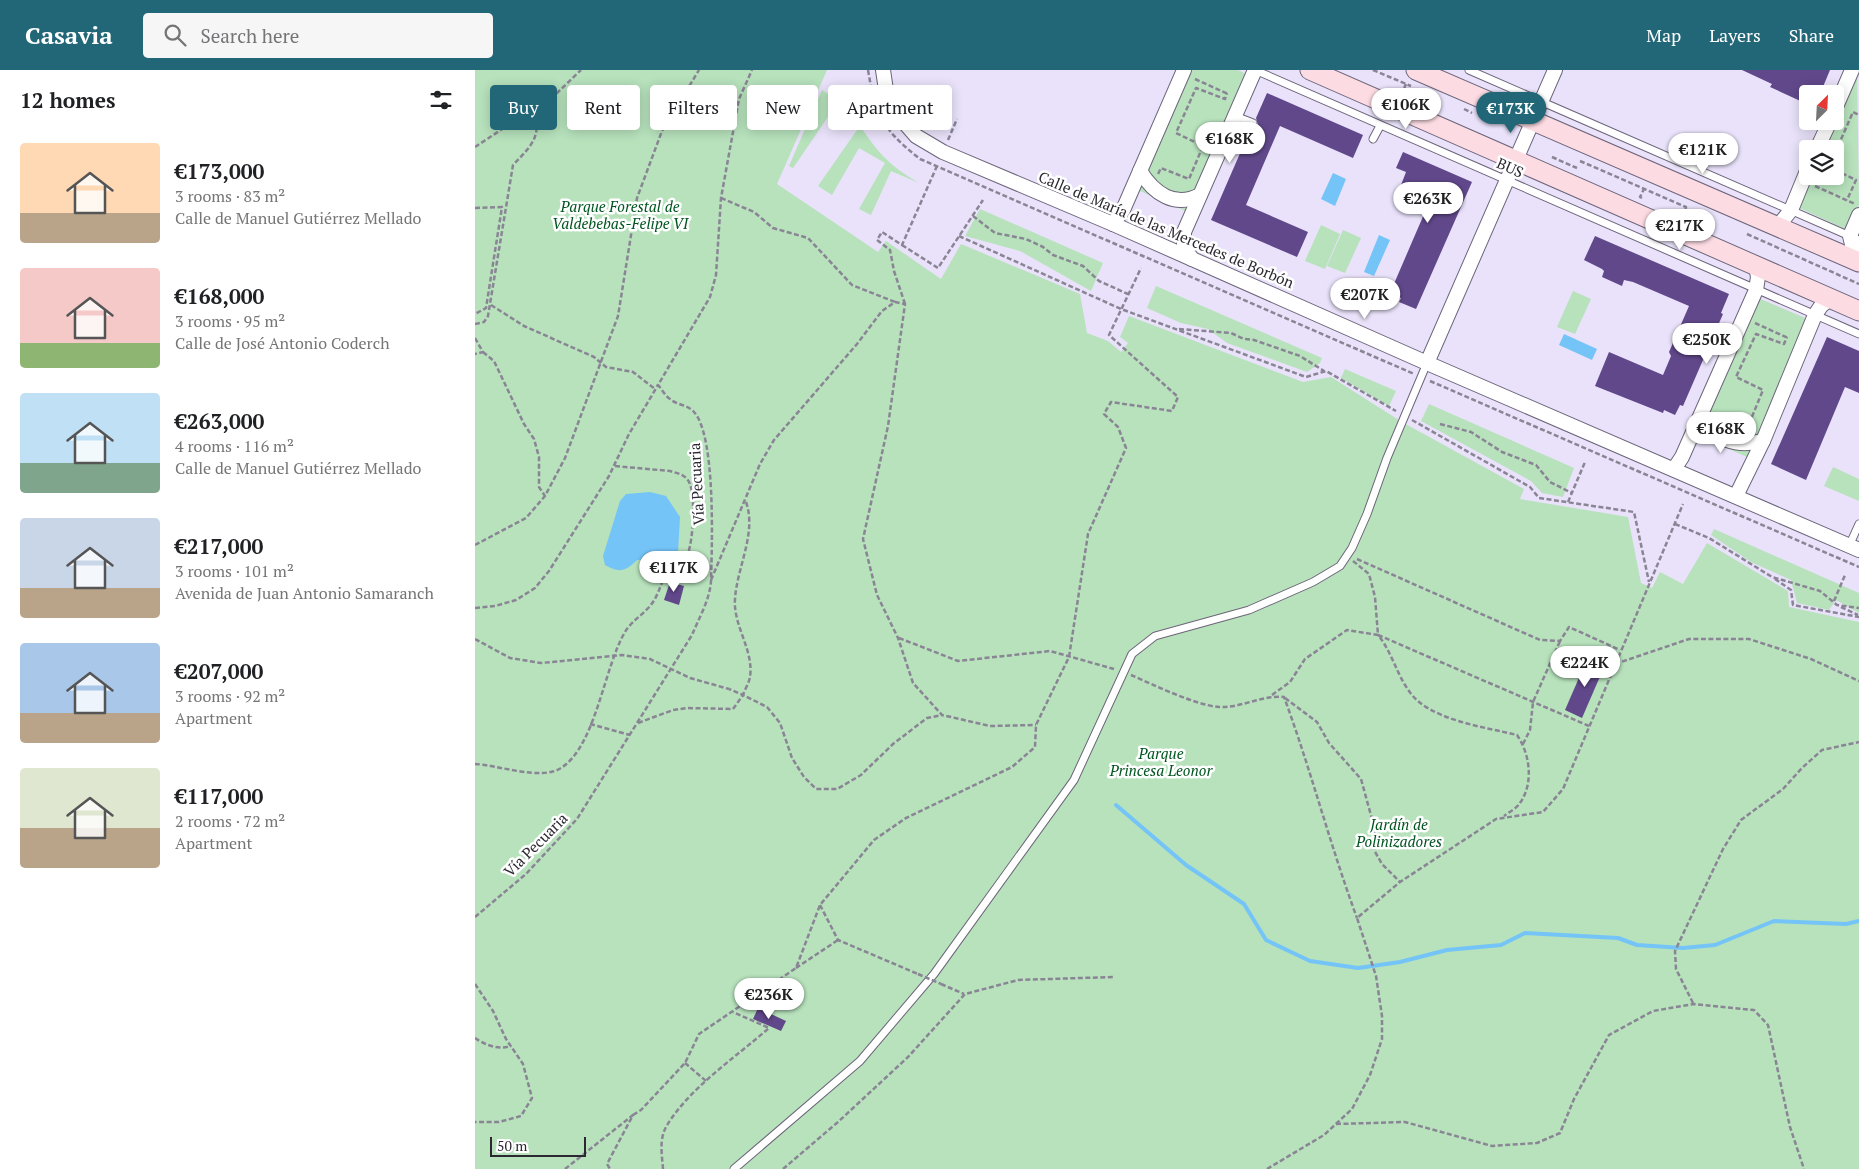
<!DOCTYPE html>
<html lang="en">
<head>
<meta charset="utf-8">
<style>
	body { margin:0; font-family:"PT Serif",serif; background:#f6f6f6; color:#202124; height:100vh; display:flex; flex-direction:column; font-size:19px; white-space:nowrap }
	* { box-sizing:border-box; margin:0 }
	p { font-size:16px; color:#757577 }
	.icon { flex:none; width:28px; height:28px; fill:none; stroke:currentColor; stroke-width:2; stroke-linecap:round; stroke-linejoin:round }
	.map { position:relative; flex:1; overflow:hidden }
	.panel { display:flex; flex-direction:column; background:#fff; width:475px }
	.panel>* { flex:none }
	.hud { position:absolute; left:15px; top:15px; width:475px; height:45px; display:flex; gap:10px }
	.needle { width:32px; rotate:24deg }
	.tools { position:absolute; left:1324px; top:15px; display:grid; gap:10px }
	.tools a { display:grid; place-items:center; width:45px; height:45px; border-radius:5px; background:#fff; box-shadow:0 2px 12px #0003; font-size:25px }
	.scale { position:absolute; left:15px; bottom:12px; width:96px; box-sizing:border-box; padding-left:5px; border:2px solid #2b2831; border-top:0; font-size:14px; line-height:18px; white-space:nowrap; color:#2b2831; -webkit-text-stroke:4px #fff; paint-order:stroke }
	.price { position:absolute; translate:-50% -42px; padding:0 11px; border-radius:18px; background:#fff; color:#222; font-size:16px; line-height:32px; filter:drop-shadow(0 1px 2px #0008) }
	.price::after { content:''; position:absolute; left:50%; top:30px; width:15px; height:11px; margin-left:-8px; background:inherit; clip-path:polygon(0 0,100% 0,50% 100%) }
	.price.on { background:#226778; color:#fff }
	ul { padding:0; list-style:none }
	li { display:flex; align-items:center; gap:15px; height:125px; padding:0 20px }
	li span { display:grid; place-items:center; flex:none; width:140px; height:100px; border-radius:5px; color:#555 }
	li>.icon { margin-inline-start:auto }
	span .icon { width:60px; height:60px; fill:#fffc; stroke-width:1 }
	li b { font-size:21px }
	h2 { display:flex; justify-content:space-between; align-items:center; height:60px; padding:0 20px; font-size:21px }
	.chip { padding:0 18px; border-radius:5px; background:#fff; box-shadow:0 2px 12px #0003; font-size:18px; line-height:45px }
	.chip.on { background:#226778; color:#fff }
	header { display:flex; align-items:center; gap:30px; box-sizing:border-box; height:70px; padding:0 25px; background:#226778; color:#fff }
	header strong { font-size:24px }
	nav { display:flex; gap:28px; margin-inline-start:auto; font-size:18px }
	.search { width:350px; height:45px; background:#f6f6f6; display:flex; align-items:center; gap:12px; box-sizing:border-box; padding:0 18px; border-radius:5px; color:#757577; font-size:19px }
	main { display:flex; flex:1; min-height:0 }
	.map>svg:first-child { display:block }
	.green { fill:#b7e2bc }
	.water { fill:#74c4f8 }
	.lines { fill:none; stroke-linecap:round; stroke-linejoin:round }
	.stream { stroke:#74c4f8; stroke-width:4 }
	.building { fill:#61488b }
	.lane-casing { stroke:#6c657a; stroke-width:9 }
	.street-casing { stroke:#6c657a; stroke-width:16 }
	.secondary-casing { stroke:#6c657a; stroke-width:21 }
	.path { stroke:#8a8595; stroke-width:2.5; stroke-dasharray:5 2.5; stroke-linecap:butt }
	.lane { stroke:#fff; stroke-width:7 }
	.street { stroke:#fff; stroke-width:14 }
	.secondary { stroke:#fcdbe3; stroke-width:19 }
	.path-bridge { stroke:#8a8595; stroke-width:2.5; stroke-dasharray:5 2.5; stroke-linecap:butt }
	.labels { text-anchor:middle; stroke-width:5; stroke-linejoin:round; paint-order:stroke }
	.street-label { font-size:15px; fill:#2b2831; stroke:#fff }
	.park-label { font-size:15px; font-style:italic; fill:#00541f; stroke:#fff }
</style>
</head>
<body>
<header>
<strong>Casavia</strong>
<div class="search"><svg class="icon" aria-label="search" viewBox="0 0 24 24"><circle cx="10" cy="10" r="6"/><path d="M15 15l6 6"/></svg>Search here</div>
<nav><a>Map</a><a>Layers</a><a>Share</a></nav>
</header>
<main>
<section class="panel">
<h2>12 homes<svg class="icon" aria-label="filters" viewBox="0 0 24 24"><path d="M4 7h16M4 17h16"/><circle cx="9" cy="7" r="2"/><circle cx="15" cy="17" r="2"/></svg></h2>
<ul>
<li><span style="background:linear-gradient(#ffd9b3 70%,#b9a48a 0)"><svg class="icon" aria-label="home" viewBox="0 0 24 24"><path d="M3 11l9-7 9 7M6 9v11h12V9"/></svg></span><div><b>€173,000</b><p>3 rooms · 83 m²</p><p>Calle de Manuel Gutiérrez Mellado</p></div></li>
<li><span style="background:linear-gradient(#f6c9c9 75%,#8fb573 0)"><svg class="icon" aria-label="home" viewBox="0 0 24 24"><path d="M3 11l9-7 9 7M6 9v11h12V9"/></svg></span><div><b>€168,000</b><p>3 rooms · 95 m²</p><p>Calle de José Antonio Coderch</p></div></li>
<li><span style="background:linear-gradient(#bfe0f5 70%,#7fa58c 0)"><svg class="icon" aria-label="home" viewBox="0 0 24 24"><path d="M3 11l9-7 9 7M6 9v11h12V9"/></svg></span><div><b>€263,000</b><p>4 rooms · 116 m²</p><p>Calle de Manuel Gutiérrez Mellado</p></div></li>
<li><span style="background:linear-gradient(#c9d6e8 70%,#b9a48a 0)"><svg class="icon" aria-label="home" viewBox="0 0 24 24"><path d="M3 11l9-7 9 7M6 9v11h12V9"/></svg></span><div><b>€217,000</b><p>3 rooms · 101 m²</p><p>Avenida de Juan Antonio Samaranch</p></div></li>
<li><span style="background:linear-gradient(#a9c7e8 70%,#b9a48a 0)"><svg class="icon" aria-label="home" viewBox="0 0 24 24"><path d="M3 11l9-7 9 7M6 9v11h12V9"/></svg></span><div><b>€207,000</b><p>3 rooms · 92 m²</p><p>Apartment</p></div></li>
<li><span style="background:linear-gradient(#dfe7d0 60%,#b9a48a 0)"><svg class="icon" aria-label="home" viewBox="0 0 24 24"><path d="M3 11l9-7 9 7M6 9v11h12V9"/></svg></span><div><b>€117,000</b><p>2 rooms · 72 m²</p><p>Apartment</p></div></li>
</ul>
</section>
<div class="map">
<svg width="1384" height="1099" viewBox="0 0 1384 1099">
	<rect width="100%" height="100%" fill="#e9e2fa"/>
	<g class="green">
		<path d="M 0,0 L 352,0 L 302,114 L 403,182 L 411,171 L 466,209 L 486,174 L 605,224 L 612,263 L 633,271 L 646,282 L 653,273 L 645,267 L 654,246 L 828,312 L 856,307 L 927,352 L 1049,419 L 1045,429 L 1153,447 L 1166,513 L 1177,518 L 1185,502 L 1208,514 L 1232,473 L 1313,521 L 1314,537 L 1384,552 L 1384,1099 L 0,1099 Z"/>
		<path d="M 716,0 L 763,0 L 775,6 L 715,143 L 663,120 Z"/>
		<path d="M 1382,0 L 1384,135 L 1373,160 L 1322,137 L 1336,106 L 1360,106 L 1360,79 L 1348,79 Z"/>
		<path d="M 347,20 L 364,31 L 318,98 L 314,96 Z"/>
		<path d="M 380,48 C 401,80 410,93 444,113 L 416,101 L 396,145 L 384,139 L 410,93 L 384,78 L 357,125 L 343,116 L 382,60 L 375,55 Z"/>
		<path d="M 505,139 L 628,193 L 616,221 L 545,181 L 490,166 Z"/>
		<path d="M 846,155 L 865,164 L 850,199 L 830,191 Z"/>
		<path d="M 868,160 L 886,168 L 870,203 L 852,196 Z"/>
		<path d="M 681,216 L 847,288 L 845,293 L 832,302 L 752,273 L 733,259 L 706,253 L 672,238 Z"/>
		<path d="M 1098,221 L 1116,229 L 1100,264 L 1082,257 Z"/>
		<path d="M 1283,228 L 1335,250 L 1274,388 L 1223,365 Z"/>
		<path d="M 870,299 L 921,321 L 914,336 L 866,308 Z"/>
		<path d="M 954,334 L 1099,398 L 1088,427 L 1067,423 L 1056,411 L 946,351 Z"/>
		<path d="M 1358,397 L 1384,409 L 1384,431 L 1349,416 Z"/>
		<path d="M 1239,459 L 1384,523 L 1384,543 L 1361,530 L 1354,540 L 1322,533 L 1316,510 L 1276,492 L 1236,465 Z"/>
	</g>
	<g class="water">
		<path d="M 858,103 L 871,109 L 860,136 L 846,129 Z"/>
		<path d="M 904,165 L 915,170 L 899,206 L 889,202 Z"/>
		<path d="M 1089,264 L 1122,279 L 1117,290 L 1084,275 Z"/>
		<path d="M 175,422 L 191,426 L 205,447 L 203,483 L 195,488 L 162,490 C 150,502 144,503 130,495 L 128,486 L 145,431 L 151,424 Z"/>
	</g>
	<g class="lines">
		<path class="stream" d="M 641,735 L 711,795 L 769,834 L 791,870 L 835,891 L 883,898 L 925,892 L 972,880 L 1026,875 L 1050,863 L 1143,868 L 1162,875 L 1208,878 L 1240,875 L 1299,851 L 1371,854 L 1384,851"/>
	</g>
	<g class="building">
		<path d="M 1267,0 L 1355,0 L 1345,24 L 1332,24 L 1332,34 L 1295,17 L 1297,14 Z"/>
		<path d="M 792,23 L 888,65 L 878,88 L 805,56 L 771,135 L 833,162 L 822,187 L 736,150 L 776,58 L 783,55 L 781,48 Z"/>
		<path d="M 928,82 L 997,112 L 941,239 L 924,232 L 926,228 L 915,223 L 956,128 L 926,115 L 931,102 L 921,98 Z"/>
		<path d="M 1120,166 L 1254,224 L 1246,243 L 1248,244 L 1208,336 L 1205,335 L 1200,345 L 1189,340 L 1188,343 L 1120,316 L 1134,282 L 1188,305 L 1196,286 L 1194,282 L 1214,236 L 1158,212 L 1149,210 L 1147,216 L 1127,207 L 1129,201 L 1127,199 L 1109,190 Z"/>
		<path d="M 1352,267 L 1384,281 L 1384,323 L 1370,317 L 1331,410 L 1296,394 Z"/>
		<path d="M 195,512 L 209,516 L 204,535 L 189,530 Z"/>
		<path d="M 1113,587 L 1130,595 L 1107,648 L 1090,640 Z"/>
		<path d="M 283,938 L 311,951 L 306,961 L 278,949 Z"/>
	</g>
	<g class="lines">
		<g class="lane-casing">
			<g id="lane">
				<path d="M 780,0 L 1384,264"/>
				<path d="M 994,0 L 1384,170"/>
				<path d="M 760,46 L 778,53"/>
				<path d="M 1340,51 L 1352,57"/>
				<path d="M 898,69 L 905,56"/>
				<path d="M 1374,476 L 1384,454"/>
				<path d="M 259,1099 L 385,991 L 459,904 L 599,710 L 657,584 L 680,566 L 774,540 L 838,512 L 865,496 L 877,478 L 892,444 L 912,388 L 952,293"/>
			</g>
		</g>
		<g class="street-casing">
			<g id="street">
				<path d="M 408,0 L 412,27 L 421,43 L 441,66 L 468,82 L 638,154 L 952,293 L 1384,480"/>
				<path d="M 1360,39 L 1377,0"/>
				<path d="M 1342,79 L 1355,51"/>
				<path d="M 665,101 C 679,124 700,138 725,125"/>
				<path d="M 638,154 L 648,140 L 709,0"/>
				<path d="M 1303,156 L 1316,140 L 1332,101"/>
				<path d="M 717,189 L 709,177 L 709,162 L 780,0"/>
				<path d="M 1381,191 L 1375,166 L 1384,145"/>
				<path d="M 952,293 L 1080,0"/>
				<path d="M 1226,345 C 1238,371 1262,377 1288,371"/>
				<path d="M 1199,399 L 1207,387 L 1281,220 L 1283,207 L 1281,196"/>
				<path d="M 1261,426 L 1288,371 L 1340,245 L 1346,236 L 1356,228"/>
			</g>
		</g>
		<g class="secondary-casing">
			<g id="secondary">
				<path d="M 835,0 L 1384,241"/>
				<path d="M 941,0 L 1384,192"/>
			</g>
		</g>
		<g class="path">
			<path d="M 393,0 L 398,28"/>
			<path d="M 898,0 L 936,16"/>
			<path d="M 720,9 L 753,24"/>
			<path d="M 925,23 L 927,23 L 931,14"/>
			<path d="M 402,38 C 410,60 426,74 445,89 L 939,304"/>
			<path d="M 989,39 L 997,43"/>
			<path d="M 473,70 L 482,49"/>
			<path d="M 0,77 L 82,23 L 106,0"/>
			<path d="M 1360,83 L 1378,42 L 1384,45"/>
			<path d="M 1077,87 L 1102,98"/>
			<path d="M 1105,91 L 1211,137 L 1208,146"/>
			<path d="M 1360,100 L 1381,110 L 1372,130"/>
			<path d="M 683,104 L 686,98 L 714,109 L 728,76 L 701,63 L 721,18 L 750,29 L 752,23"/>
			<path d="M 1340,116 L 1380,134"/>
			<path d="M 246,128 L 279,142 L 298,158 L 333,168 L 377,215 L 420,232"/>
			<path d="M 1167,128 L 1165,127 L 1169,119"/>
			<path d="M 0,138 L 27,137 L 11,238 L 0,244"/>
			<path d="M 498,146 L 520,163 L 551,169 L 568,177 L 578,185 L 608,196 L 624,211 L 653,224"/>
			<path d="M 1272,164 L 1384,214"/>
			<path d="M 484,166 L 646,239 L 831,307 L 851,301 L 921,341"/>
			<path d="M 427,175 L 463,198 L 508,130"/>
			<path d="M 430,234 L 419,201 L 415,180 L 402,170 L 407,162 L 427,175 L 462,96"/>
			<path d="M 16,235 L 49,256 L 119,287 L 131,297 L 158,302 L 180,319"/>
			<path d="M 1280,253 L 1313,268"/>
			<path d="M 0,254 L 9,252 L 13,246 L 38,95 C 57,75 67,67 59,38"/>
			<path d="M 704,259 L 756,263 L 769,269 L 779,270 L 825,286 L 849,301"/>
			<path d="M 0,268 L 8,282 L 0,284"/>
			<path d="M 8,282 L 19,291 L 49,354 L 59,369 L 64,387 L 64,417 L 70,426"/>
			<path d="M 955,311 L 1384,497"/>
			<path d="M 1243,349 L 1245,343 L 1274,354 L 1288,320 L 1261,307 L 1281,264 L 1309,274 L 1312,267"/>
			<path d="M 937,350 L 1055,417 L 1064,428 L 1159,442 L 1174,512"/>
			<path d="M 965,354 L 996,362 L 1027,382 L 1061,395 L 1075,412 L 1097,423"/>
			<path d="M 271,432 C 282,463 262,497 260,529 C 258,556 279,580 275,607 C 274,613 270,619 268,625 L 292,637 L 305,653 L 317,688 L 329,707 L 341,719 L 362,719 L 386,705 L 418,674 L 452,648 L 467,645"/>
			<path d="M 1093,432 L 1110,392"/>
			<path d="M 1200,454 L 1234,468 L 1297,507 L 1345,521 L 1362,535 L 1384,538"/>
			<path d="M 0,475 L 51,448 L 70,426 L 90,388 L 143,246 L 162,128 L 187,61 L 224,0"/>
			<path d="M 882,489 L 1065,570 L 1085,571 L 1094,557 L 1145,580"/>
			<path d="M 878,491 L 894,504 L 900,527 L 903,565 L 1114,656"/>
			<path d="M 1300,509 L 1316,520 L 1318,535 L 1384,547"/>
			<path d="M 236,510 L 285,394 L 299,370 L 382,274 L 407,241 L 420,232 L 430,234 L 413,356 L 388,469 L 402,525 L 423,568 L 438,613 L 467,645 L 515,656 L 561,655"/>
			<path d="M 1359,531 L 1370,505"/>
			<path d="M 1366,537 L 1383,545"/>
			<path d="M 0,538 L 20,536 L 41,530 L 60,518 L 74,501 L 134,406 L 154,364 L 183,315"/>
			<path d="M 424,568 L 483,591 L 575,581 L 639,599"/>
			<path d="M 1140,594 L 1214,569 L 1274,569 L 1336,589 L 1384,611"/>
			<path d="M 656,605 C 679,615 720,635 744,637 C 767,638 786,625 809,627 C 836,700 855,775 882,848"/>
			<path d="M 797,625 L 815,612 L 830,589 L 872,560 L 903,565 C 917,582 921,603 934,621 C 953,650 1010,657 1042,665 C 1055,684 1059,713 1045,733 C 1042,738 1034,742 1029,746"/>
			<path d="M 810,628 L 842,652 L 854,673 L 886,709 L 900,760 L 899,780 L 907,794 L 925,812"/>
			<path d="M 163,653 L 198,640 L 212,638 L 258,639 L 268,625 L 254,619"/>
			<path d="M 115,654 L 155,665"/>
			<path d="M 1048,674 L 1055,660 L 1058,632 L 1085,571"/>
			<path d="M 0,694 C 23,695 66,711 86,698 C 121,676 129,597 150,562 C 157,550 171,543 178,532 C 184,523 186,513 191,504 C 196,496 208,494 213,483 C 218,471 222,419 212,409 C 208,404 201,403 195,401 L 139,396"/>
			<path d="M 345,835 L 363,870 L 443,904"/>
			<path d="M 0,847 L 51,804 L 102,749 L 217,565 C 224,548 235,529 236,511 C 237,476 241,366 219,342 C 213,335 202,335 195,329 C 190,326 187,319 183,315 L 235,227 L 241,205 L 246,128 L 264,29 L 277,0"/>
			<path d="M 321,898 L 363,870"/>
			<path d="M 0,914 L 18,941 L 31,969 L 48,994 L 57,1028 L 46,1046 L 24,1052 L 0,1052"/>
			<path d="M 466,914 L 489,924"/>
			<path d="M 1218,933 L 1201,899 L 1200,881 L 1248,779 L 1266,750 L 1308,719 L 1327,698 L 1347,680 L 1384,672"/>
			<path d="M 0,968 C 10,975 23,980 36,976"/>
			<path d="M 210,993 L 231,1011"/>
			<path d="M 158,1045 L 166,1040 L 210,993 L 224,964 L 321,898 L 345,835 L 399,770 L 431,748 L 537,697 L 560,677 L 561,655 L 594,587 L 613,464 L 651,378 L 643,357 L 629,344 L 636,332 L 697,341 L 703,327 L 634,265 L 666,198"/>
			<path d="M 861,1054 L 930,1052 L 1017,1076 L 1062,1073 L 1085,1063 L 1099,1029 L 1134,965 L 1178,941 L 1219,934 L 1279,940 L 1293,955 L 1315,1057 L 1329,1099"/>
			<path d="M 90,1099 L 158,1045 L 132,1094 L 135,1099"/>
			<path d="M 188,1099 C 187,1085 184,1070 191,1057 C 213,1019 261,987 294,958 L 258,942"/>
			<path d="M 308,1099 L 363,1052 L 433,987 L 490,924 L 543,910 L 638,907"/>
			<path d="M 792,1099 L 849,1065 L 877,1039 L 895,1005 L 907,969 L 907,946 L 901,906 L 882,848 L 925,812 L 1021,749 L 1068,742 L 1088,719 L 1208,434"/>
		</g>
		<use href="#lane" class="lane"/>
		<use href="#street" class="street"/>
		<use href="#secondary" class="secondary"/>
		<g class="path-bridge">
			<path d="M 0,569 L 35,588 L 66,593 L 147,585 L 175,589 L 215,608 L 254,619"/>
			<path d="M 443,904 L 466,914"/>
		</g>
	</g>
	<g class="labels">
		<g class="street-label">
			<text transform="translate(1035 98) rotate(24)" y="5">BUS</text>
			<text transform="translate(691 160) rotate(23)" y="5">Calle de María de las Mercedes de Borbón</text>
			<text transform="translate(222 414) rotate(-93)" y="5">Vía Pecuaria</text>
			<text transform="translate(61 775) rotate(-45)" y="5">Vía Pecuaria</text>
		</g>
		<g class="park-label">
			<text x="145" y="142">Parque Forestal de<tspan x="145" dy="17">Valdebebas-Felipe VI</tspan></text>
			<text x="686" y="689">Parque<tspan x="686" dy="17">Princesa Leonor</tspan></text>
			<text x="924" y="760">Jardín de<tspan x="924" dy="17">Polinizadores</tspan></text>
		</g>
	</g>
</svg>
<div class="tools">
<a><svg class="needle" viewBox="-14 -14 28 28"><path d="M0-13l5 13h-10z" fill="#e53935"/><path d="M0 13l5-13h-10z" fill="#757577"/></svg></a>
<a><svg class="icon" aria-label="layers" viewBox="0 0 24 24"><path d="M12 4l9 5-9 5-9-5zM3 14l9 5 9-5"/></svg></a>
</div>
<div class="scale">50 m</div>
<b class="price" style="left:931px;top:60px">€106K</b>
<b class="price on" style="left:1036px;top:64px">€173K</b>
<b class="price" style="left:755px;top:94px">€168K</b>
<b class="price" style="left:1228px;top:105px">€121K</b>
<b class="price" style="left:953px;top:154px">€263K</b>
<b class="price" style="left:1205px;top:181px">€217K</b>
<b class="price" style="left:890px;top:250px">€207K</b>
<b class="price" style="left:1232px;top:295px">€250K</b>
<b class="price" style="left:1246px;top:384px">€168K</b>
<b class="price" style="left:199px;top:523px">€117K</b>
<b class="price" style="left:1110px;top:618px">€224K</b>
<b class="price" style="left:294px;top:950px">€236K</b>
<div class="hud">
<a class="chip on">Buy</a>
<a class="chip">Rent</a>
<a class="chip">Filters</a>
<a class="chip">New</a>
<a class="chip">Apartment</a>
</div>
</div>
</main>
</body>
</html>
